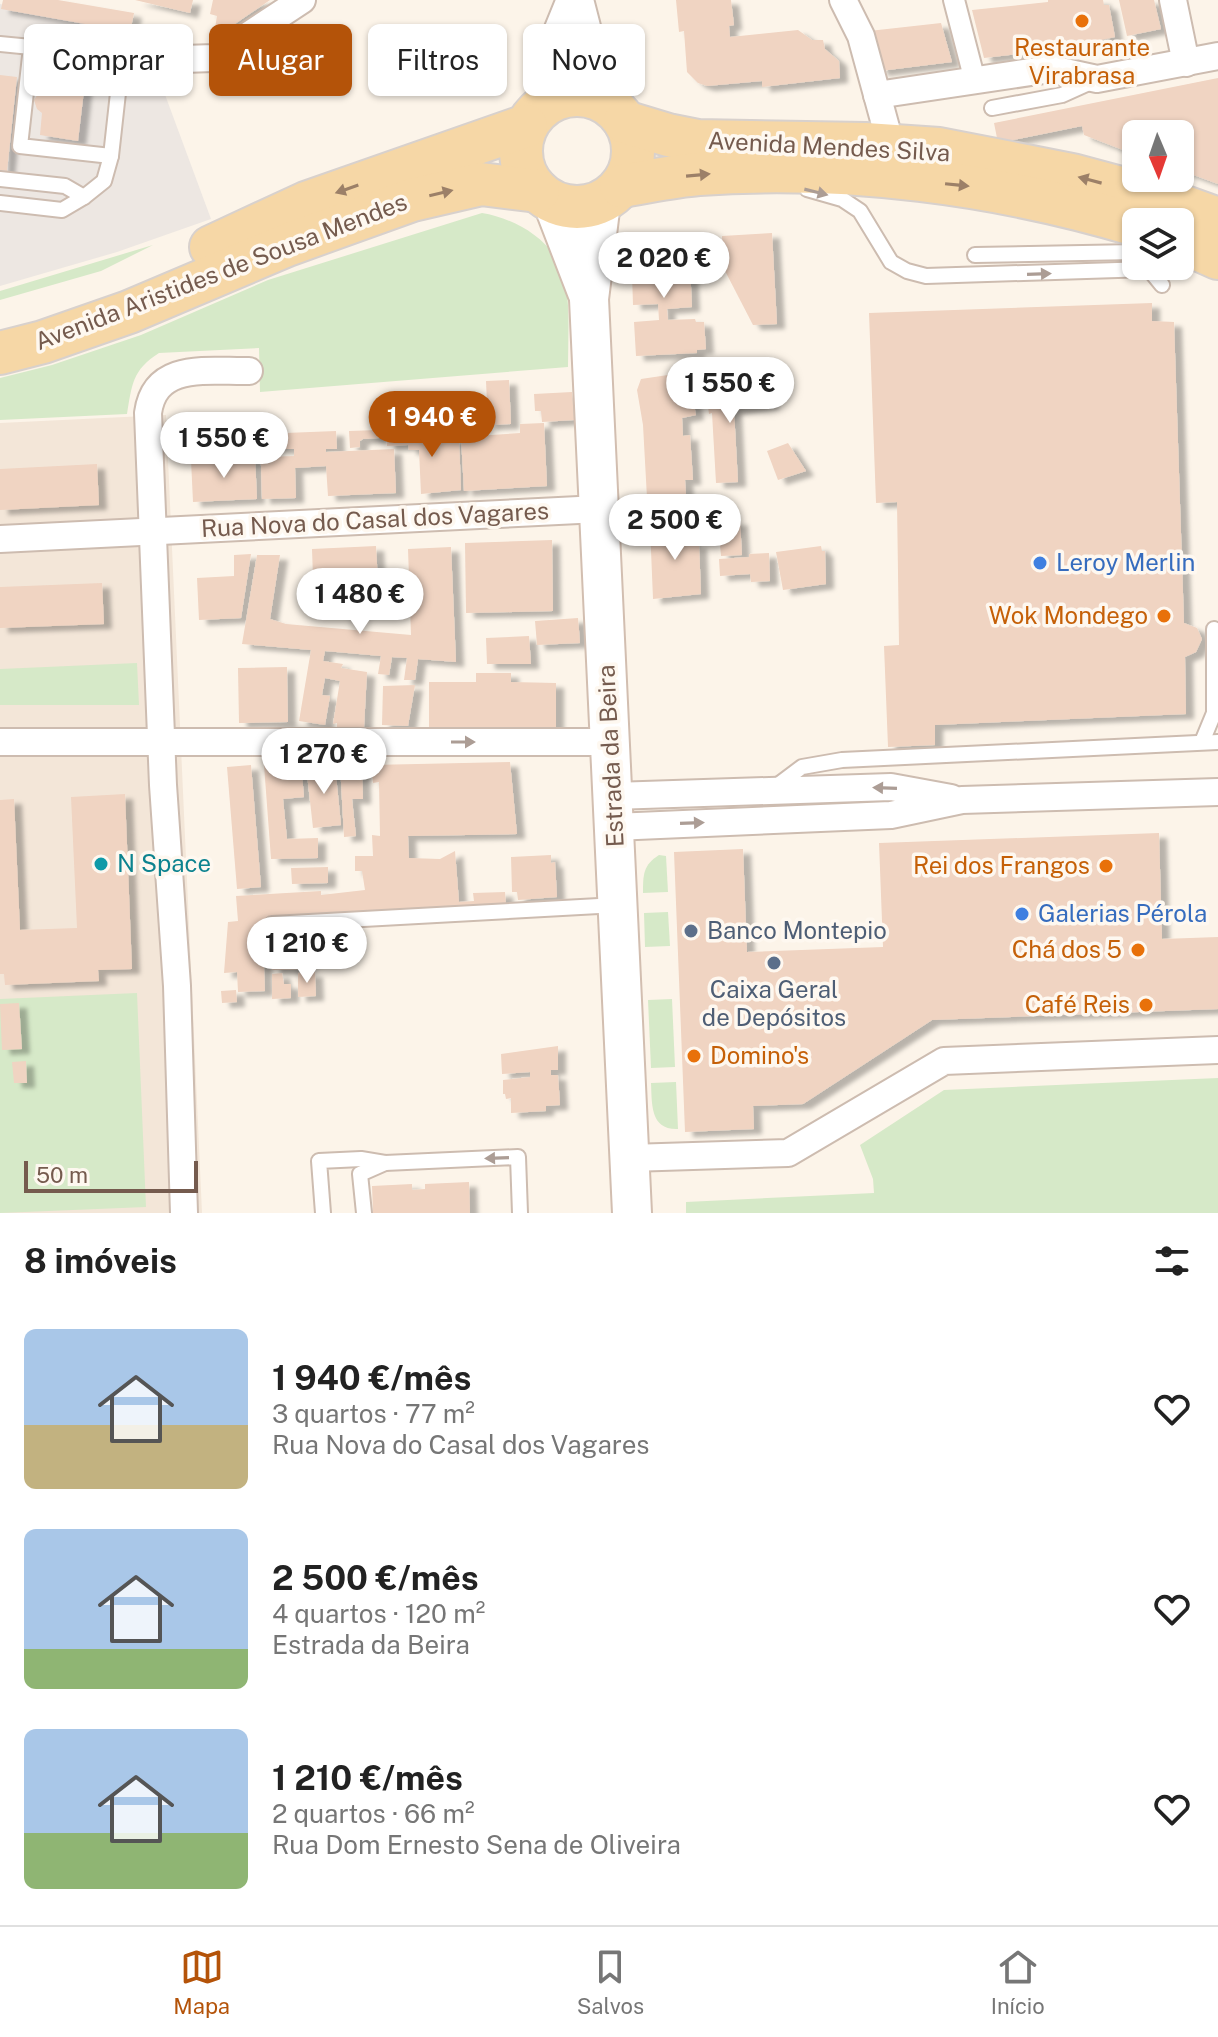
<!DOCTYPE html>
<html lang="pt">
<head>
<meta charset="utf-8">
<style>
	body { margin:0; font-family:"Public Sans",sans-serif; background:#f2f2f2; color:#222; height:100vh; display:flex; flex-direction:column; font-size:30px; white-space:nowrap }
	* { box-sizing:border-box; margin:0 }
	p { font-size:26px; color:#767676 }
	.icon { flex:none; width:44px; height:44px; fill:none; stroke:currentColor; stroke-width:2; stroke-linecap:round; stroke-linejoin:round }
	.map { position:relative; height:1213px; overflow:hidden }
	.drawer { display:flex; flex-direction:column; background:#fff; flex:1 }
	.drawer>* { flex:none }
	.banner { position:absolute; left:24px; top:24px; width:800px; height:72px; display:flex; gap:16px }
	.needle { width:52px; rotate:178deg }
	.tools { position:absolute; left:1122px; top:120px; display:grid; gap:16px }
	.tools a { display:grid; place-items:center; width:72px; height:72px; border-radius:12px; background:#fff; box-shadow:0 2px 6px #0004; font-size:40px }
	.scale { position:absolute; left:24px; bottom:20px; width:174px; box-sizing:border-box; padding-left:8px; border:4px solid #755b4e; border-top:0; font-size:22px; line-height:28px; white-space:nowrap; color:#755b4e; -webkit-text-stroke:6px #fef8f0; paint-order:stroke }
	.price { position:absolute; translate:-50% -68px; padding:0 18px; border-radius:28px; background:#fff; color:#222; font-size:26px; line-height:52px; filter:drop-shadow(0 2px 4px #0008) }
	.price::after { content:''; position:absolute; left:50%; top:48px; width:24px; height:18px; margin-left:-12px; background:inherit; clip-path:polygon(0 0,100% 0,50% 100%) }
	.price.on { background:#b45309; color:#fff }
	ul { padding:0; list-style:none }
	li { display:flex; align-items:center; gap:24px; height:200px; padding:0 24px }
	li span { display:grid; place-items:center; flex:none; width:224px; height:160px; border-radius:12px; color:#555 }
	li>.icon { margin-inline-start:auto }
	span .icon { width:96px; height:96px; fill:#fffc; stroke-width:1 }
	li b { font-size:34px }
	h2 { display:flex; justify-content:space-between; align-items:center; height:96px; padding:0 24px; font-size:34px }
	.pill { padding:0 28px; border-radius:12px; background:#fff; box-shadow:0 2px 6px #0004; font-size:28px; line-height:72px }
	.pill.on { background:#b45309; color:#fff }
	.tab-bar { display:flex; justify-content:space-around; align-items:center; height:112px; border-top:2px solid #e0e0e0; background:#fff; font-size:22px; color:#767676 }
	.tab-bar a { display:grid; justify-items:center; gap:4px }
	.tab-bar .on { color:#b45309 }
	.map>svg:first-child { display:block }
	.residential { fill:#f3e6d8 }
	.industrial { fill:#ede7e2 }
	.green { fill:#d6e9c8 }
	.building { fill:#f0d4c2; fill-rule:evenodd; filter:url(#shadow) }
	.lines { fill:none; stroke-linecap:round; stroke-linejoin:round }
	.service-casing { stroke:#cdbcb0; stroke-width:18 }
	.pedestrian-casing { stroke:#cdbcb0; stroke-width:24 }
	.minor-casing { stroke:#cdbcb0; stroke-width:30 }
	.tertiary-casing { stroke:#cdbcb0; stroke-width:38 }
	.secondary-casing { stroke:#d2beb0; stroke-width:42 }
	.primary-casing { stroke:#d8d1cd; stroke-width:46 }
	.service { stroke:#fff; stroke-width:14 }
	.pedestrian { stroke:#fff; stroke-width:20 }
	.minor { stroke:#fff; stroke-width:26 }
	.tertiary { stroke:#fff; stroke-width:34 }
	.secondary { stroke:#fff; stroke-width:38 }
	.primary { stroke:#f6d7a6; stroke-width:42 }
	.oneway { fill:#9c8068 }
	.oneway2 { fill:#ac9d95 }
	.food-dot { fill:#e8710a; stroke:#fef8f0; stroke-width:3 }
	.shop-dot { fill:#3f7fe0; stroke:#fef8f0; stroke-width:3 }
	.culture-dot { fill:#0f9aa8; stroke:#fef8f0; stroke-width:3 }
	.service-dot { fill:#5c6f8a; stroke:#fef8f0; stroke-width:3 }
	.labels { text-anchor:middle; stroke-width:7; stroke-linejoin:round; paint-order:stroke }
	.food-label { font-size:24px; fill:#c56008; stroke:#fef8f0; text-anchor:end }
	.street-label { font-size:24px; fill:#755b4e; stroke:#fef8f0 }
	.shop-label { font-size:24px; fill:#366cbe; stroke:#fef8f0; text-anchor:start }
	.culture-label { font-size:24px; fill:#0d838f; stroke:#fef8f0; text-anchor:start }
	.service-label { font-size:24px; fill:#4e5e75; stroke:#fef8f0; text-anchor:start }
</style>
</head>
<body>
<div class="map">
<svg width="1218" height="1213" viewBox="0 0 1218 1213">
	<defs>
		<filter id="shadow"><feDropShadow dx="8" dy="5" stdDeviation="2" flood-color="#0004"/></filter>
	</defs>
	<rect width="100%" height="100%" fill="#fcf4e9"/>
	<path class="residential" d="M 166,415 L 202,1213 L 0,1213 L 0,423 Z"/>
	<path class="industrial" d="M 0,4 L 149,31 L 147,46 L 211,219 L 117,252 L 0,286 Z"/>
	<g class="green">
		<path d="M 482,213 C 519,219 561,245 566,285 C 570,312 568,340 568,367 L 260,392 L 259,348 L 159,353 C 132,370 132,385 127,414 L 0,420 L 0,378 L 52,365 L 141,335 L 268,280 Z"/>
		<path d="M 153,245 L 101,271 L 0,300 L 0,291 Z"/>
		<path d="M 137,663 L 139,705 L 0,705 L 0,669 Z"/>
		<path d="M 659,855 L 666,856 L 668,892 L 643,893 C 643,875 643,865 659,855 Z"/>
		<path d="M 668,912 L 670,946 L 645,947 L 644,913 Z"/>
		<path d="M 137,993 L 146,1207 L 0,1213 L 0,999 Z"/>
		<path d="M 672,999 L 675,1067 L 651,1068 L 648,1000 Z"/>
		<path d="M 1218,1078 L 1218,1213 L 686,1213 L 686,1202 L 874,1193 L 873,1179 L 860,1145 L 944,1090 Z"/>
		<path d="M 676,1082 L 678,1129 C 650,1130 652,1104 651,1083 Z"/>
	</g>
	<g class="building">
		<path d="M 3,0 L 58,0 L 134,13 L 130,32 L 1,9 Z"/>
		<path d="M 135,0 L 193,0 L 190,13 Z"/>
		<path d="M 213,0 L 270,0 L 226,30 L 215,28 L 217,16 L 210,14 Z"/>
		<path d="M 676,0 L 731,0 L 734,25 L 729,26 L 730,37 L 798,30 L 812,40 L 823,40 L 825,49 L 839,61 L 840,78 L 762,87 L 762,81 L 707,86 L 698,83 L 687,72 L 684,31 L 679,32 Z"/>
		<path d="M 1048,0 L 1103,0 L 1104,5 L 1109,5 L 1115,37 L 1059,49 L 984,58 L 972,10 L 1048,2 Z"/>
		<path d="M 1119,0 L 1154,0 L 1161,29 L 1127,36 Z"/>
		<path d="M 941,23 L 952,62 L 880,71 L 869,31 Z"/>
		<path d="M 48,69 L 86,74 L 78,141 L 40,135 L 42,113 L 37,109 L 34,100 L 39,92 L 45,89 Z"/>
		<path d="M 0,75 L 17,77 L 7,171 L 0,170 Z"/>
		<path d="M 1218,78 L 1218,184 L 1180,170 L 1180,134 L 1136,134 L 1136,155 L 1084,135 L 1082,126 L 998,143 L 994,123 Z"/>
		<path d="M 772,233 L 777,324 L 753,325 L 723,267 L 722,236 Z"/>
		<path d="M 656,241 L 657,250 L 662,250 L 662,245 L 689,244 L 692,307 L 667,309 L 668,320 L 695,319 L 696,322 L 704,322 L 706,349 L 697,350 L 697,353 L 636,356 L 634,322 L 659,320 L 658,304 L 633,305 L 631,243 Z"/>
		<path d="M 1152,303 L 1152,321 L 1174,322 L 1184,623 L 1197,628 L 1202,639 L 1196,652 L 1185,657 L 1186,714 L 935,725 L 935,745 L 888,747 L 884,646 L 899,645 L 897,502 L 876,503 L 869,313 Z"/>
		<path d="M 688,372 L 696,415 L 682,418 L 683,436 L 690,435 L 693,480 L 685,480 L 686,495 L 647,498 L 643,425 L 637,390 L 641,379 Z"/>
		<path d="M 509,380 L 511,424 L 488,425 L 486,381 Z"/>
		<path d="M 760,384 L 772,404 L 734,410 L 738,482 L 716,483 L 712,413 L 709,414 L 706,391 Z"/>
		<path d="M 572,392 L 574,420 L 542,422 L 541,411 L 535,411 L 534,394 Z"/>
		<path d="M 544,423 L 547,486 L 464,491 L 461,437 L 520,433 L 520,424 Z"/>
		<path d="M 417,427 L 418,440 L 459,438 L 461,490 L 421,494 L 419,450 L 409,450 L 408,445 L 387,446 L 386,429 Z"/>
		<path d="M 379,430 L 379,438 L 363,439 L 360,441 L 360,447 L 350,448 L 349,431 Z"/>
		<path d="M 336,431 L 337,449 L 326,449 L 326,452 L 394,449 L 396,493 L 328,496 L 326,466 L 311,467 L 295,468 L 296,498 L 262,499 L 260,434 ZM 280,447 L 280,449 L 294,449 L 294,456 L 266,457 L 266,448 Z"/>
		<path d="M 788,443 L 806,471 L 778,480 L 767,451 Z"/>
		<path d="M 255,457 L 257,499 L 193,502 L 191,460 Z"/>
		<path d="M 97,464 L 99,505 L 0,510 L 0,469 Z"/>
		<path d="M 740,520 L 742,555 L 721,556 L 718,522 Z"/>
		<path d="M 691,524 L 692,544 L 699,543 L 701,594 L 653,599 L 650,526 Z"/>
		<path d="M 552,540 L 553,611 L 466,613 L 465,543 Z"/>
		<path d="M 376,546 L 379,601 L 314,605 L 312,549 Z"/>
		<path d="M 821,546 L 822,551 L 825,551 L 826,584 L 783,590 L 776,552 Z"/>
		<path d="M 451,547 L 456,662 L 418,659 L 415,680 L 404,680 L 407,658 L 392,657 L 389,675 L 378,674 L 381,656 L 325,651 L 323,661 L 343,664 L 341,668 L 367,672 L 364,728 L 337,729 L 337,723 L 333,724 L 340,681 L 325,678 L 322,695 L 330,696 L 325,725 L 299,721 L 311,650 L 242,644 L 257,555 L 280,555 L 270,619 L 286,624 L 411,635 L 408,549 Z"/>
		<path d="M 769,553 L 770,581 L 751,582 L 750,574 L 720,576 L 719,559 L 749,557 L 749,554 Z"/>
		<path d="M 251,554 L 241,618 L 199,620 L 197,578 L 234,576 L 234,555 Z"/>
		<path d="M 102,583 L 104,624 L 0,628 L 0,587 Z"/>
		<path d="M 578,618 L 580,643 L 537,645 L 535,621 Z"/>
		<path d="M 529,636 L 531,664 L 487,664 L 486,638 Z"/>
		<path d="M 287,667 L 288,722 L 239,723 L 238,668 Z"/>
		<path d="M 476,673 L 511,673 L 511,682 L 556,683 L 556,730 L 429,730 L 429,682 L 476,682 Z"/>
		<path d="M 415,685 L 408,726 L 382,725 L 383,686 Z"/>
		<path d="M 301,762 L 304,797 L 283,799 L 287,839 L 318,838 L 318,858 L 271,859 L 264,765 Z"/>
		<path d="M 510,762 L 517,834 L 408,836 L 409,858 L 440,859 L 455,851 L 459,902 L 474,901 L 473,893 L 505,892 L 506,905 L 265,920 L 266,942 L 263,942 L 265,991 L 238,992 L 237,972 L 224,973 L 228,922 L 238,921 L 236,896 L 321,891 L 321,895 L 365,890 L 362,871 L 355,871 L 355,856 L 373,856 L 372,835 L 380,836 L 379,782 L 373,783 L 371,765 Z"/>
		<path d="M 340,764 L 362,764 L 363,799 L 352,799 L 356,836 L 344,837 Z"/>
		<path d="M 251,765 L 261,887 L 237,889 L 227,767 Z"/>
		<path d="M 306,765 L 335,765 L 341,825 L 313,828 Z"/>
		<path d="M 125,794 L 132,969 L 98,970 L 99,981 L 5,985 L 4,974 L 0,974 L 0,800 L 14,799 L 20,930 L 77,928 L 71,797 Z"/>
		<path d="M 1159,833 L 1162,939 L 1218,937 L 1218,1009 L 932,1020 L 803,1104 L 753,1106 L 754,1129 L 685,1132 L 674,852 L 743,849 L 747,952 L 883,947 L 879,843 Z"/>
		<path d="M 551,855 L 551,863 L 555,862 L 557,897 L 518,900 L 517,892 L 512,892 L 511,857 Z"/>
		<path d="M 328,867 L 328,883 L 292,884 L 291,868 Z"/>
		<path d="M 272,940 L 304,940 L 305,969 L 272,970 Z"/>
		<path d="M 315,972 L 316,996 L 298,997 L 298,973 Z"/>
		<path d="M 282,973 L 284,984 L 291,984 L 291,998 L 272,999 L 272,974 Z"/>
		<path d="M 236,990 L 237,1002 L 222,1003 L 221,991 Z"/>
		<path d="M 19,1003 L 22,1049 L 2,1050 L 0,1004 Z"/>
		<path d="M 558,1046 L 558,1070 L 551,1070 L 551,1075 L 558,1075 L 560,1105 L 546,1106 L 546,1111 L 511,1113 L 511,1098 L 506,1099 L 505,1094 L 503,1094 L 503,1080 L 530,1077 L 530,1072 L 502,1074 L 501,1054 Z"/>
		<path d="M 26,1061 L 27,1083 L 14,1083 L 12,1062 Z"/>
		<path d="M 469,1182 L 470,1213 L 373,1213 L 372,1186 L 412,1184 L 412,1190 L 425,1189 L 425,1184 Z"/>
	</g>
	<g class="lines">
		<g class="service-casing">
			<g id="service">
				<path d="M 0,44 L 31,47"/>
				<path d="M 992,108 L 1062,95 L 1093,81"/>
				<path d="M 111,156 L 20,146 L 31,47 L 152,60"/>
				<path d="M 0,179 L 65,186 L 84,197"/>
				<path d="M 807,189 L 842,199 L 860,211 L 891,262 L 907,271 L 926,276 L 1149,269 L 1162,285"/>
				<path d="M 0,203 L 62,210 L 84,197 L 104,181 L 111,156 L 122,57"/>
				<path d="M 975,255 L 1136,252"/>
				<path d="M 1202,742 L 1214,713 L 1214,629"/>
				<path d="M 774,788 L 802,767 L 842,760 L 1218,742"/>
				<path d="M 272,924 L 617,905"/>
				<path d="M 323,1213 L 319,1161 L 361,1159 L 385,1163 L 518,1157 L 520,1213"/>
				<path d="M 364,1213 L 360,1174 L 385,1163"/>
			</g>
		</g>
		<g class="pedestrian-casing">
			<path id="pedestrian" d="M 954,0 L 975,81"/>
		</g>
		<g class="minor-casing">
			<g id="minor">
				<path d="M 843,0 L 861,36 L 891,146"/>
				<path d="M 1173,0 L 1186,63"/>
				<path d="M 152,60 L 214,58 L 302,0"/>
				<path d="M 877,95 L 1051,69 L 1097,79 L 1218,56"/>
				<path d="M 0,539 L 599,509"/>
				<path d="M 0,742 L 610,742"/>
				<path d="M 613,796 L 891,787 L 951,798"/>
				<path d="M 614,827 L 891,815 L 962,800 L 1218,792"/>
				<path d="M 630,1158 L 788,1153 L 944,1061 L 1218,1050"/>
				<path d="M 184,1213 L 177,986 L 163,785 L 148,413 C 155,361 209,372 249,371"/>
			</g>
		</g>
		<g class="tertiary-casing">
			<g id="tertiary">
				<path d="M 576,0 L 602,101"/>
				<path d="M 545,105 L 557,42 L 574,0"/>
			</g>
		</g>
		<g class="secondary-casing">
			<g id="secondary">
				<path d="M 552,201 L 587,292"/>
				<path d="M 601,202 L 589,299 L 632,1213"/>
			</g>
		</g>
		<g class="primary-casing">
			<g id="primary">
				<circle cx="577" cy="151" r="56"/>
				<path d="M 625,122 L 668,135 L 698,141 L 865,144 L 939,149 L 1072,175 L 1165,200 L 1218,219"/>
				<path d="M 621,186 C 647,182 673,176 699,174 C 846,164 996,183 1136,225"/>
				<path d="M 1180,241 L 1218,258"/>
				<path d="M 211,247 L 306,203 L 526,126"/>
				<path d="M 0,353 L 43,342 L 129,312 L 287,245 L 412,200 L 481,184 L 538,191"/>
			</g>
		</g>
		<use href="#service" class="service"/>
		<use href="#pedestrian" class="pedestrian"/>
		<use href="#minor" class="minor"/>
		<use href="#tertiary" class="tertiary"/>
		<use href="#secondary" class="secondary"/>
		<use href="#primary" class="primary"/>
	</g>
	<defs><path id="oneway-solid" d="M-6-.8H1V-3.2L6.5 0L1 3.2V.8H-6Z" transform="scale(2)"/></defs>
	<g class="oneway">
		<use href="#oneway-solid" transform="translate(698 175) rotate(-5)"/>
		<use href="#oneway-solid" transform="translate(1090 180) rotate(-165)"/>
		<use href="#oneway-solid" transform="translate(957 185) rotate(6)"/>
		<use href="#oneway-solid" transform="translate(347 189) rotate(161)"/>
		<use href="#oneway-solid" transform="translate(441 193) rotate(-13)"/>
	</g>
	<g class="oneway2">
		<use href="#oneway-solid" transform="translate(816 192) rotate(14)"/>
		<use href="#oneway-solid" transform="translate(1039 274) rotate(-2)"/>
		<use href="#oneway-solid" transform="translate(463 742)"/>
		<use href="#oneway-solid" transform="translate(885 788) rotate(-178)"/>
		<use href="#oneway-solid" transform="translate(692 823) rotate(-2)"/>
		<use href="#oneway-solid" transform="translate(497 1158) rotate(178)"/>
	</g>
	<g class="food-dot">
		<circle cx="1082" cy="21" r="8"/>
		<circle cx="1164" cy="616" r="8"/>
		<circle cx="1106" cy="866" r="8"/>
		<circle cx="1138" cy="950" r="8"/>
		<circle cx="1146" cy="1005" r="8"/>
		<circle cx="694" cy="1056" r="8"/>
	</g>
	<g class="shop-dot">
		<circle cx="1040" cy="563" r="8"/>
		<circle cx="1022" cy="914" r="8"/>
	</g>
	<circle class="culture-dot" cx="101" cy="864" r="8"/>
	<g class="service-dot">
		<circle cx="691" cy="931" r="8"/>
		<circle cx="774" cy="963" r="8"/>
	</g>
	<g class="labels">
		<g class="food-label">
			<text x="1082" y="56" text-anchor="middle">Restaurante<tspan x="1082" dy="28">Virabrasa</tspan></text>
			<text x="1148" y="624">Wok Mondego</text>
			<text x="1090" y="874">Rei dos Frangos</text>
			<text x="1122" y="958">Chá dos 5</text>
			<text x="1130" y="1013">Café Reis</text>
			<text x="710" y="1064" text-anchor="start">Domino's</text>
		</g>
		<g class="street-label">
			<text transform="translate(829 147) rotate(3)" y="8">Avenida Mendes Silva</text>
			<text transform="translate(221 272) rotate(-21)" y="8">Avenida Aristides de Sousa Mendes</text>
			<text transform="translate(375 520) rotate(-3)" y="8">Rua Nova do Casal dos Vagares</text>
			<text transform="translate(611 756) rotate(-93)" y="8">Estrada da Beira</text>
		</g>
		<g class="shop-label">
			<text x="1056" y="571">Leroy Merlin</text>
			<text x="1038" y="922">Galerias Pérola</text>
		</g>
		<g class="culture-label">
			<text x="117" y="872">N Space</text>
		</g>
		<g class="service-label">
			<text x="707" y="939">Banco Montepio</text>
			<text x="774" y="998" text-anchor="middle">Caixa Geral<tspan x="774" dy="28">de Depósitos</tspan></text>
		</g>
	</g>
</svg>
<div class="tools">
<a><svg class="needle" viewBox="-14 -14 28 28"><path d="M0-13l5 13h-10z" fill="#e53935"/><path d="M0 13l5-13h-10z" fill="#767676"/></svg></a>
<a><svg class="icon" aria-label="layers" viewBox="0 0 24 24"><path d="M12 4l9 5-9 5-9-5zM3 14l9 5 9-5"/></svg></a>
</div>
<div class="scale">50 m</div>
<b class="price" style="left:664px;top:300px">2 020 €</b>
<b class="price" style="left:730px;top:425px">1 550 €</b>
<b class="price on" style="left:432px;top:459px">1 940 €</b>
<b class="price" style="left:224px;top:480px">1 550 €</b>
<b class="price" style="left:675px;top:562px">2 500 €</b>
<b class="price" style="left:360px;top:636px">1 480 €</b>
<b class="price" style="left:324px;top:796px">1 270 €</b>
<b class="price" style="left:307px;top:985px">1 210 €</b>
<div class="banner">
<a class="pill">Comprar</a>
<a class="pill on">Alugar</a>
<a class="pill">Filtros</a>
<a class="pill">Novo</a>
</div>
</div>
<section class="drawer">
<h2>8 imóveis<svg class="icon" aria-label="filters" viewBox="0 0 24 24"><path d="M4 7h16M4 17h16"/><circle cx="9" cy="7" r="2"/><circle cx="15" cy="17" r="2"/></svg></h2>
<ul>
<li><span style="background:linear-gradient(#a9c7e8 60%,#c2b280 0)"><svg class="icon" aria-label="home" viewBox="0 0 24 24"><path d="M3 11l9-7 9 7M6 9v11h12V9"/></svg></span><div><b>1 940 €/mês</b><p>3 quartos · 77 m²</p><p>Rua Nova do Casal dos Vagares</p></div><svg class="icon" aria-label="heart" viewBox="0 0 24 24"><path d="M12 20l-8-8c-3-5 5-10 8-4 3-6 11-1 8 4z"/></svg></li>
<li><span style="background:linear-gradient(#a9c7e8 75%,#8fb573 0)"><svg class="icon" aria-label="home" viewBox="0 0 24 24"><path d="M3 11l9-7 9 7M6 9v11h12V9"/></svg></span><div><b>2 500 €/mês</b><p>4 quartos · 120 m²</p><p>Estrada da Beira</p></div><svg class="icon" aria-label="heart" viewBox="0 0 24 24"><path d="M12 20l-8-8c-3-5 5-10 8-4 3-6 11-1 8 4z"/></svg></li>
<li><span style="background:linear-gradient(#a9c7e8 65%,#8fb573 0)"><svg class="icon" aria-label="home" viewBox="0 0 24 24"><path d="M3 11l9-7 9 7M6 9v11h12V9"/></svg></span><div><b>1 210 €/mês</b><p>2 quartos · 66 m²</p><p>Rua Dom Ernesto Sena de Oliveira</p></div><svg class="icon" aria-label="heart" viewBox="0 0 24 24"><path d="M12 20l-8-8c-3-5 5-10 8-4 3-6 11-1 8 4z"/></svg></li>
</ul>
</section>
<nav class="tab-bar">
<a class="on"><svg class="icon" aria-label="map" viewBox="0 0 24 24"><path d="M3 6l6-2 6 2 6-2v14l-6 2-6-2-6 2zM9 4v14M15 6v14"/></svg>Mapa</a>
<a><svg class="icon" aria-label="saved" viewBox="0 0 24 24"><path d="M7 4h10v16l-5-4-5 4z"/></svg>Salvos</a>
<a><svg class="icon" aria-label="home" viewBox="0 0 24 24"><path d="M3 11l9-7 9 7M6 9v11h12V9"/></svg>Início</a>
</nav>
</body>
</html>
